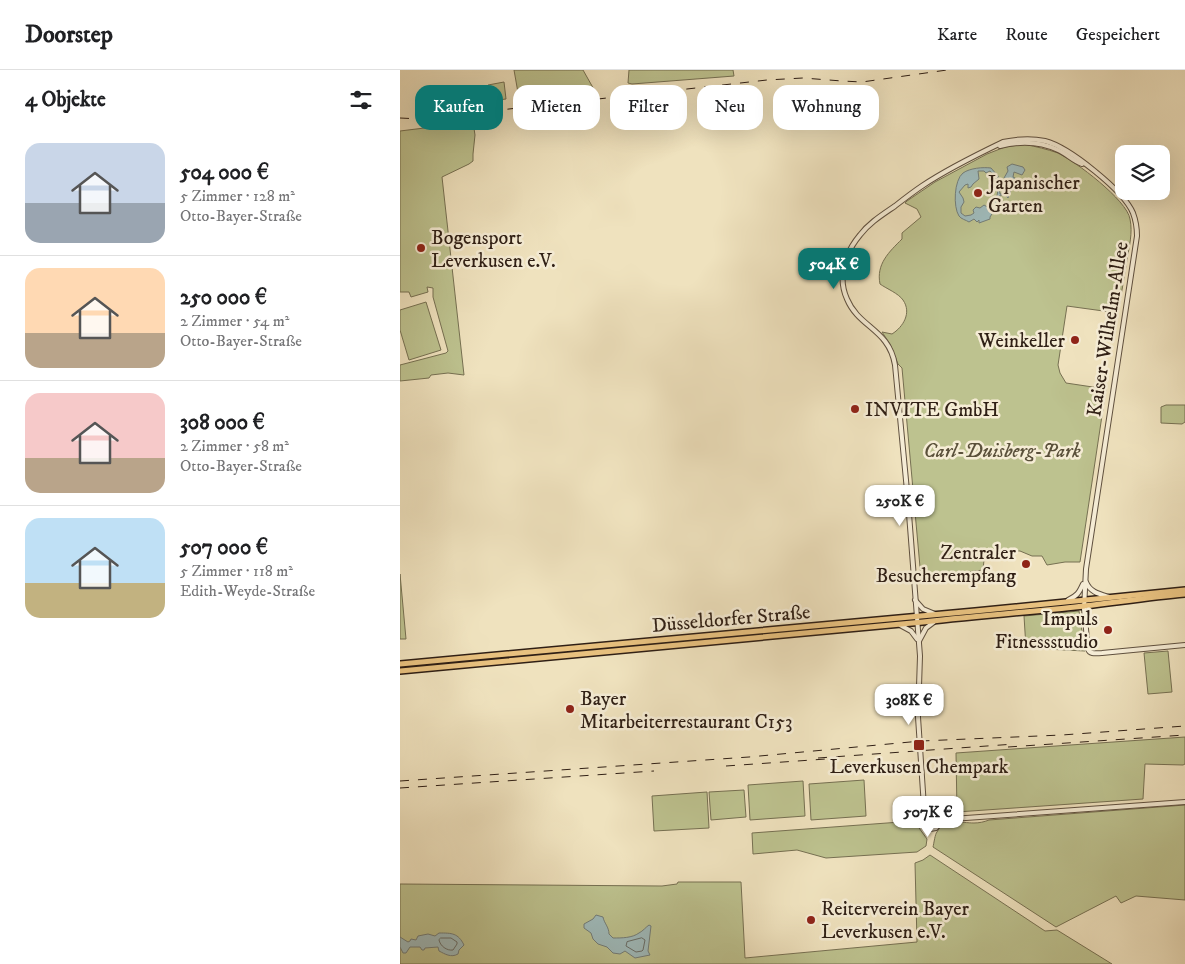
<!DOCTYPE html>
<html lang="de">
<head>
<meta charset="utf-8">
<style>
	body { margin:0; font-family:"IM FELL DW Pica",serif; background:#f6f6f6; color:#202124; height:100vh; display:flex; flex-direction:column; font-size:19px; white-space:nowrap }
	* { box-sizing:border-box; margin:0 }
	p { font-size:16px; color:#757577 }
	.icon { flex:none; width:28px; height:28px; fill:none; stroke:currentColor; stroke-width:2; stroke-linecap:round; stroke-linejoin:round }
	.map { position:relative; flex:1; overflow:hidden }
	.drawer { display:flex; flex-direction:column; background:#fff; width:400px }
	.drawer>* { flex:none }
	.hud { position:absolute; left:15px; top:15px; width:475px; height:45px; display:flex; gap:10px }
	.controls { position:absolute; left:715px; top:75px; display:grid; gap:10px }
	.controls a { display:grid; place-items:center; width:55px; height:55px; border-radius:10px; background:#fff; box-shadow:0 5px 20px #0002; font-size:25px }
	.price { position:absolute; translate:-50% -42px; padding:0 11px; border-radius:10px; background:#fff; color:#222; font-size:16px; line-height:32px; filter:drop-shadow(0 1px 2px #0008) }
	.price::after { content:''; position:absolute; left:50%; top:30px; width:15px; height:11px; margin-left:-8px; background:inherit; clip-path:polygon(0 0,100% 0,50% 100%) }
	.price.active { background:#0f766e; color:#fff }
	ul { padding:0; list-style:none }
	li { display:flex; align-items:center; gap:15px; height:125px; padding:0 25px }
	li+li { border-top:1px solid #e0e0e0 }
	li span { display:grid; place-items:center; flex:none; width:140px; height:100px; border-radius:15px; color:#555 }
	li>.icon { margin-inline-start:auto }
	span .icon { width:60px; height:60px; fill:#fffc; stroke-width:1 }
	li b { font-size:21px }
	h2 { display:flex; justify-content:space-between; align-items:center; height:60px; padding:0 25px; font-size:21px }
	.pill { padding:0 18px; border-radius:15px; background:#fff; box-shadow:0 5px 20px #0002; font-size:18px; line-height:45px }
	.pill.active { background:#0f766e; color:#fff }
	header { display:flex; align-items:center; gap:30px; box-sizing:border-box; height:70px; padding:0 25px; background:#fff; border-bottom:1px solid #e0e0e0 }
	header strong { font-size:24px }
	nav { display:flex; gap:28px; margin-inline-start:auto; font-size:18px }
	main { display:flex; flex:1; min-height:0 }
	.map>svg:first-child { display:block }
	.green { fill:#bdc28f; stroke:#767052 }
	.water { fill:#9fbbbc; stroke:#727d79; fill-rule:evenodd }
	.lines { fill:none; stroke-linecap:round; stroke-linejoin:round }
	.shore { stroke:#676d68; stroke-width:1 }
	.tertiary-casing { stroke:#5f503f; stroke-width:6 }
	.primary-casing { stroke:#2f1f15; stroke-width:8 }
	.tertiary { stroke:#f5ecd5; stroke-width:4 }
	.primary { stroke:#e8c17f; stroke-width:5 }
	.rail { stroke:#2f1f15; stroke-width:1; stroke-dasharray:9 9; stroke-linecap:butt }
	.poi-dot { fill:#8f2418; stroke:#f5ecd5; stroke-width:2 }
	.labels { text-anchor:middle; stroke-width:5; stroke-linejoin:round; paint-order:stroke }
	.poi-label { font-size:20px; fill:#2f1f15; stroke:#f5ecd5; text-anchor:start }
	.street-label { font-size:20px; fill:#2f1f15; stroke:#f5ecd5 }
	.park-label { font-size:20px; font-style:italic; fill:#5a503a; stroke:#f5ecd5 }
</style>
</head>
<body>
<header>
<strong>Doorstep</strong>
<nav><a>Karte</a><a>Route</a><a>Gespeichert</a></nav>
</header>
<main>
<section class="drawer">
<h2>4 Objekte<svg class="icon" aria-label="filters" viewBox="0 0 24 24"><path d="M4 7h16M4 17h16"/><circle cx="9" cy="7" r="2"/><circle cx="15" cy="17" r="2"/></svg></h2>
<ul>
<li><span style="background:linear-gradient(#c9d6e8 60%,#9aa5b1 0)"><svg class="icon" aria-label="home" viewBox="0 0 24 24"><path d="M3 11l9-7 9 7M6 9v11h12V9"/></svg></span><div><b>504 000 €</b><p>5 Zimmer · 128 m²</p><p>Otto-Bayer-Straße</p></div></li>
<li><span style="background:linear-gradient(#ffd9b3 65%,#b9a48a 0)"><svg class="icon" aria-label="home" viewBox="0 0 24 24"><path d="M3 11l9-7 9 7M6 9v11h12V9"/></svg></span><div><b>250 000 €</b><p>2 Zimmer · 54 m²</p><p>Otto-Bayer-Straße</p></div></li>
<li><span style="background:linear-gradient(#f6c9c9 65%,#b9a48a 0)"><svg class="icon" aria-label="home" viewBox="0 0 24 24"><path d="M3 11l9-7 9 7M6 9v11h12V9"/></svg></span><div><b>308 000 €</b><p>2 Zimmer · 58 m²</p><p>Otto-Bayer-Straße</p></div></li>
<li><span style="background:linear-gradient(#bfe0f5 65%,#c2b280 0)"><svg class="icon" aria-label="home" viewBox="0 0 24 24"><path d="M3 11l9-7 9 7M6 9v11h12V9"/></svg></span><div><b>507 000 €</b><p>5 Zimmer · 118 m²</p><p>Edith-Weyde-Straße</p></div></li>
</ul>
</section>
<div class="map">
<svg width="785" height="894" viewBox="0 0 785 894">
	<rect width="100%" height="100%" fill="#efe2be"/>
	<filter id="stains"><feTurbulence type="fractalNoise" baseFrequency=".004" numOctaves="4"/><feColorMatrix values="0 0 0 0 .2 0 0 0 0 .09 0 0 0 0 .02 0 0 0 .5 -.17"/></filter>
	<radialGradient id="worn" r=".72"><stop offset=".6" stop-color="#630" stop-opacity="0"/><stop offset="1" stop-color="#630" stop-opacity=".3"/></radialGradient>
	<g class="green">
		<path d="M 114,0 L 183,0 L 196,23 L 120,34 Z"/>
		<path d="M 229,0 L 333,0 L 334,6 L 232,14 L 228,13 Z"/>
		<path d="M 104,12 L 106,29 L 91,31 L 88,15 Z"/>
		<path d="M 73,52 L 75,65 L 73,84 L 73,91 L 69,94 L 42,107 L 64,305 L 48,303 L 31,305 L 29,308 L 0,311 L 0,295 L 46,283 L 48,281 L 33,227 L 33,218 L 27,217 L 28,222 L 11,227 L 9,222 L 0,222 L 0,61 Z"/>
		<path d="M 625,74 C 636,77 647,79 658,83 C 675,91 727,130 730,149 C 733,163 729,177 727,190 C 724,208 721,226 718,243 L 667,236 L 658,295 L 660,303 L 666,313 L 706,319 L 680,492 L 665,492 L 647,495 L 642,486 L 632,486 L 620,481 L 605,481 L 584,490 L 583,500 L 521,508 L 502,298 L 498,294 L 490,274 L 482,262 L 492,264 C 503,257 512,243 503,230 C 498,223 487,219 480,214 C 476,194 489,182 502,169 L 502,163 L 521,147 L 517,139 L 505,133 L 507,131 L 535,112 L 587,84 L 605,77 Z"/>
		<path d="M 26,232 L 41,280 L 9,290 L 0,260 L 0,240 Z"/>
		<path d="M 766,335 L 785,335 L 785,352 L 782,354 L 761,353 L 761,337 Z"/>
		<path d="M 0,504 L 6,569 L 0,569 Z"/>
		<path d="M 679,541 L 685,581 L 626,578 L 624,546 Z"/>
		<path d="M 768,581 L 772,622 L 748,624 L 744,583 Z"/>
		<path d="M 785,667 L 785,694 L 783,695 L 745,694 L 743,729 L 557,742 L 556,683 Z"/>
		<path d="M 464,710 L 466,746 L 411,750 L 409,714 Z"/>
		<path d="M 403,711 L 405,746 L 350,750 L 348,715 Z"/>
		<path d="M 344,720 L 346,747 L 311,750 L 309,722 Z"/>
		<path d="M 307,722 L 309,758 L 254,761 L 252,726 Z"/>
		<path d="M 785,735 L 785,830 L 736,826 L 721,833 L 716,826 L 656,857 L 533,777 C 534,773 535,764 537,762 C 544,748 562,753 574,753 C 579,753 584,752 589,750 Z"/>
		<path d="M 514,751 L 527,769 L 526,776 L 517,782 L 426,788 L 397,780 L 353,784 L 352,763 Z"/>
		<path d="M 530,785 L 645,861 L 657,860 L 712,894 L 0,894 L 0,814 L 262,816 L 277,814 L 278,812 L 341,812 L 345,888 L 517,872 L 515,793 L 523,790 Z"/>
	</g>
	<g class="water">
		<path d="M 612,94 L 623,97 L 625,100 L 622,105 L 614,102 L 613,107 L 615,108 L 608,128 L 606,125 L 600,125 L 601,133 L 601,137 L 597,136 L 590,147 L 590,149 L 579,153 L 579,150 L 577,152 L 574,149 L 569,152 C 566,150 561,149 559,146 C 553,137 554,110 563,103 C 570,98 583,97 591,98 L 598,106 L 600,124 L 606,123 L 609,114 L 604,108 L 608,101 L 607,97 ZM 578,101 L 584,101 L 586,103 L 590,101 C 597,107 600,120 596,128 C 594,132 591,135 589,138 L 584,135 L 580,138 L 576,137 L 573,140 L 574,143 L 571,145 L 565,146 L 561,143 L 561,137 L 564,132 L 563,128 L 559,122 L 565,115 L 568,114 L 568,118 L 571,117 L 573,114 L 579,109 Z"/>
		<path d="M 196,845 L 203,847 C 204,853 209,857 209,864 L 213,868 C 222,868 232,868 239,863 C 243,861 246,857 249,855 L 251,856 L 248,881 L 250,885 L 235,888 L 225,881 L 220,884 L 213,883 L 207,877 L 198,874 L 193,869 L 191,863 L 184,858 L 184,854 L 193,849 Z"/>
		<path d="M 39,863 C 52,863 58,863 64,875 L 59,880 L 58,884 C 51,888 45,884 39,881 L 38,877 L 25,878 L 24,880 L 22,880 L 20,877 L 10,877 L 6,883 L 3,883 L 0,877 L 0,867 L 8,872 L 10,871 L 11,869 L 16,870 L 18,866 L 28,864 L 35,866 Z"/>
	</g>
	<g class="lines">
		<g class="shore">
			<path d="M 41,868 L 51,868 L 57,872 L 57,874 L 53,880 C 47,881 40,876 39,870 Z"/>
			<path d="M 242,868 L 245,870 L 243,880 L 242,881 L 236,882 L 226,876 L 227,872 Z"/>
		</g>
		<g class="tertiary-casing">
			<g id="tertiary">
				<path d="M 600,76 C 620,71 639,71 658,80 C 667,84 673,91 682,94"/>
				<path d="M 686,512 C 690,522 699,524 709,527"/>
				<path d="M 515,530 L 523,539 L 535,544"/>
				<path d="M 668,530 C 677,526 679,523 683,514"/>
				<path d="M 500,555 L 511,561 L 517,569"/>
				<path d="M 519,571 L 526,558 L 534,552"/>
				<path d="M 527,747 L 524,737 L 518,647 L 520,586 L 508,431 L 495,295 C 489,259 459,258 447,229 C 437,207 445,183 460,165 C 469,153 482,145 495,136 C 504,129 513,122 522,116 C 547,99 576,85 603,72 C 617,69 631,68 645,71 C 669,77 724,121 733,143 C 736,151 737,158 737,166 L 686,499 L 684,539 L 688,579 C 690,585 697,583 702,583 L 785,575"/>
				<path d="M 527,747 L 525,754 L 527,758 L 530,759 L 536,758 L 538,755 L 538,750"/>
				<path d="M 527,747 C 532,745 535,746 538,750"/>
				<path d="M 538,750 L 785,732"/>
			</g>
		</g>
		<g class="primary-casing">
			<g id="primary">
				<path d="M 0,594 L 575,541 L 785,520"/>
				<path d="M 0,601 L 523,552 C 568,547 612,543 656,539 C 699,535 742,528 785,524"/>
			</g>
		</g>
		<use href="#tertiary" class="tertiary"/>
		<use href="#primary" class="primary"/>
		<g class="rail">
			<path d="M 0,48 L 20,49 L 367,10 L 403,8 L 442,11 L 462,12 L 547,0"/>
			<path d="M 608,677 L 785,665"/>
			<path d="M 418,688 L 615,674"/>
			<path d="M 326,696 L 426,689"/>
			<path d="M 0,711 L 349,687 L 521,671 L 662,665 L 785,656"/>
			<path d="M 0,718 L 254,701"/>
		</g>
	</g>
	<g class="poi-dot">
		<circle cx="578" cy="123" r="5"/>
		<circle cx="21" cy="178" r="5"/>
		<circle cx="675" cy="270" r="5"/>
		<circle cx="455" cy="339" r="5"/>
		<circle cx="626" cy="494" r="5"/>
		<circle cx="708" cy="560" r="5"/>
		<circle cx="170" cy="639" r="5"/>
		<rect x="513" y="669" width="12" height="12" rx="2.5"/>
		<circle cx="411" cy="850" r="5"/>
	</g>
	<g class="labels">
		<g class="poi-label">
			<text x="588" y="119">Japanischer<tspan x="588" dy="23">Garten</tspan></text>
			<text x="31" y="174">Bogensport<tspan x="31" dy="23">Leverkusen e.V.</tspan></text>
			<text x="665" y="277" text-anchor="end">Weinkeller</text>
			<text x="465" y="346">INVITE GmbH</text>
			<text x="616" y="489" text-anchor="end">Zentraler<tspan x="616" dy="23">Besucherempfang</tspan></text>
			<text x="698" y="555" text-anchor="end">Impuls<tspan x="698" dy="23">Fitnessstudio</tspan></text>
			<text x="180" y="635">Bayer<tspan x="180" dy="23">Mitarbeiterrestaurant C153</tspan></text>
			<text x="519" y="703" text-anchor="middle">Leverkusen Chempark</text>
			<text x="421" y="845">Reiterverein Bayer<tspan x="421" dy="23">Leverkusen e.V.</tspan></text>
		</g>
		<g class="street-label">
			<text transform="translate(707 259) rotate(-81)" y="7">Kaiser-Wilhelm-Allee</text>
			<text transform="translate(331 548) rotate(-5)" y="7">Düsseldorfer Straße</text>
		</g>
		<g class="park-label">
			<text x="602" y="387">Carl-Duisberg-Park</text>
		</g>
	</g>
	<rect width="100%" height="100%" filter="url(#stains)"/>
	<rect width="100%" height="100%" fill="url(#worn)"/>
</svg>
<div class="controls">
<a><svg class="icon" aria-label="layers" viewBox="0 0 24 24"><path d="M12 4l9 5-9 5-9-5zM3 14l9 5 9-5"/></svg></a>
</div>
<b class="price active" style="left:434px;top:220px">504K €</b>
<b class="price" style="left:500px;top:457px">250K €</b>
<b class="price" style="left:509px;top:656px">308K €</b>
<b class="price" style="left:528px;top:768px">507K €</b>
<div class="hud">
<a class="pill active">Kaufen</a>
<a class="pill">Mieten</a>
<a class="pill">Filter</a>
<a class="pill">Neu</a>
<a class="pill">Wohnung</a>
</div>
</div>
</main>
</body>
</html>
